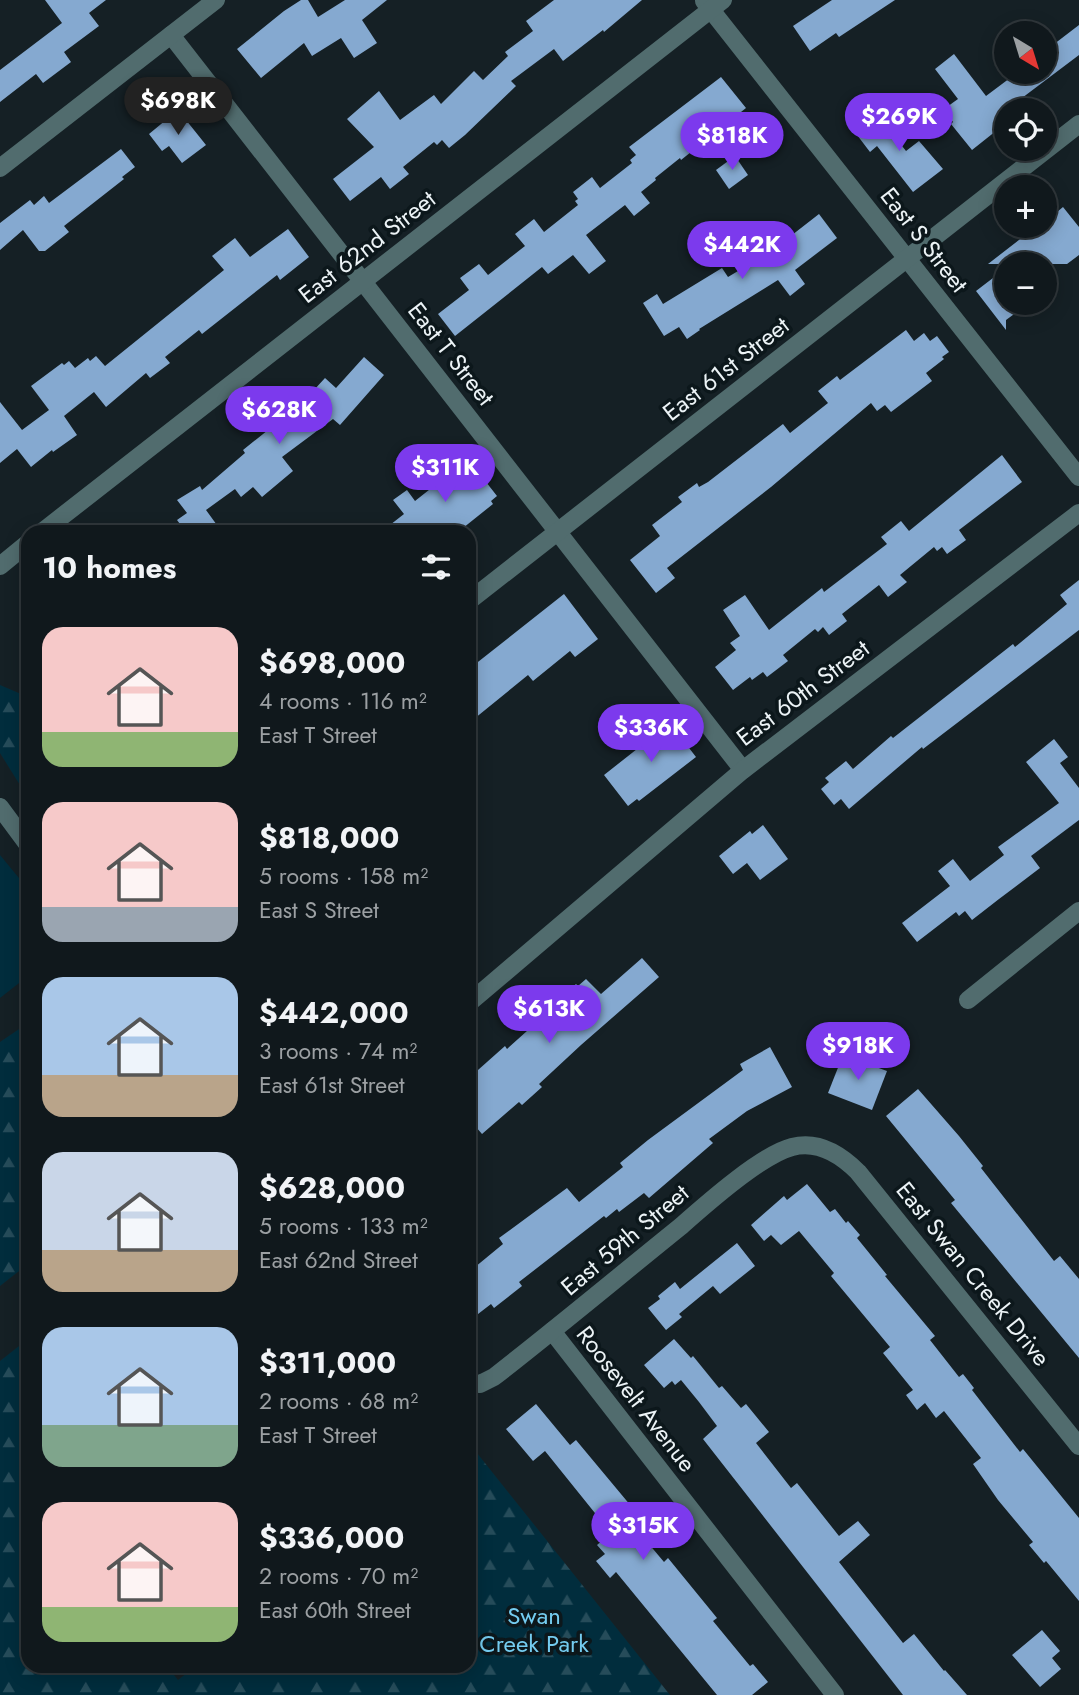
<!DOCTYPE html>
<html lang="en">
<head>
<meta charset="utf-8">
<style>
	body { margin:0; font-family:Jost,sans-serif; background:#1e2529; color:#f1f3f6; height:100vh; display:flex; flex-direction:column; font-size:26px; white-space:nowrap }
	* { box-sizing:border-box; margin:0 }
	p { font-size:23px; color:#9ca0a3 }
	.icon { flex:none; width:38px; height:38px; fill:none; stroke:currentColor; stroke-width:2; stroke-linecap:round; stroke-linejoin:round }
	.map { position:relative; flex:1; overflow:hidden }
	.panel { position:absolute; left:21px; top:525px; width:455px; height:1148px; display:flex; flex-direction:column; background:#10181c; border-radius:21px; box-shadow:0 4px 18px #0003,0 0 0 2px #30373b }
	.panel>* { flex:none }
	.needle { width:46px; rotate:142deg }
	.fabs { position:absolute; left:994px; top:21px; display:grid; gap:14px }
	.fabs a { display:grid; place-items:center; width:63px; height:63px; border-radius:50%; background:#10181c; box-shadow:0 4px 18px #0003,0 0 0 2px #30373b; font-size:35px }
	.price { position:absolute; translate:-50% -60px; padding:0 16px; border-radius:24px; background:#7c3aed; color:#fff; font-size:23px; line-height:46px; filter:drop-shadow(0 2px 4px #0008) }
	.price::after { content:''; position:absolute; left:50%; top:42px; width:21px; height:16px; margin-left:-10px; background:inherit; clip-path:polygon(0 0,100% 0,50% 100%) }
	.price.selected { background:#222; color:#fff }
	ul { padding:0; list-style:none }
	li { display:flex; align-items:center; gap:21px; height:175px; padding:0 21px }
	li span { display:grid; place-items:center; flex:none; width:196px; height:140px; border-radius:21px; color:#555 }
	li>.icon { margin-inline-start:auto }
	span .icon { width:84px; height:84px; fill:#fffc; stroke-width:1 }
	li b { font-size:30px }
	h2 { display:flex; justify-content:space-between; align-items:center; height:84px; padding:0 21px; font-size:30px }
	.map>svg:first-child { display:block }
	.green { fill:#012d3d }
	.forest { fill:url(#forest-firs) }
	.building { fill:#85a9d0 }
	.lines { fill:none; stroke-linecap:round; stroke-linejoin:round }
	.minor { stroke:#516c6e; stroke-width:18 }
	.labels { text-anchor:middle; stroke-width:7; stroke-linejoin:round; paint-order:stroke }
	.street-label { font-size:24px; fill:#ecf3f6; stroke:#0c171b }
	.park-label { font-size:24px; fill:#74ccf0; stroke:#0c171b }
</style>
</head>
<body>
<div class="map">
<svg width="1079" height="1695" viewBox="0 0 1079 1695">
	<defs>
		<pattern id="forest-firs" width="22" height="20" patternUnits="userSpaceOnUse" patternTransform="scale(1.75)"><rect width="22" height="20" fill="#012d3d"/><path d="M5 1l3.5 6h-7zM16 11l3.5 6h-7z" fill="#264c5a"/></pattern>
	</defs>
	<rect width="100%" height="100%" fill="#152025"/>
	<path class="green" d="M 0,855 L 28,889 L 28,976 L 0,998 Z"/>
	<g class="forest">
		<path d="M 0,685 L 28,697 L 28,798 L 0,753 Z"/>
		<path d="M 28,1023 L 28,1264 L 0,1286 L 0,1042 Z"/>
		<path d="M 28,1339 L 28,1666 L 167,1666 L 178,1680 L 196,1666 L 469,1666 L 469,1452 L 473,1448 L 670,1695 L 0,1695 L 0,1361 Z"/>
	</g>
	<g class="building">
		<path d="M 45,0 L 106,0 L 89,13 L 99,26 L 64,52 L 71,62 L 43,83 L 36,74 L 0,102 L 0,70 L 62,23 Z"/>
		<path d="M 301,0 L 308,0 L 318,17 L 345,0 L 387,0 L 362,20 L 377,43 L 354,58 L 341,38 L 312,56 L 304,43 L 261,78 L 237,49 L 284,11 Z"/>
		<path d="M 554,0 L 642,0 L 604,32 L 603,30 L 563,61 L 554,49 L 511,81 L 516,86 L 465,135 L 449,148 L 442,140 L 437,145 L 434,142 L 403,167 L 409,174 L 390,189 L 381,177 L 350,201 L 333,179 L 374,147 L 347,119 L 379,91 L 400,120 L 434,95 L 441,104 L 474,71 L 483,80 L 508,56 L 505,52 L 533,31 L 526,21 Z"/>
		<path d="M 832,0 L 895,0 L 839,37 L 836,33 L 810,51 L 793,26 Z"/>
		<path d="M 1079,25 L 1079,55 L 1006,110 L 1006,123 L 972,150 L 951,124 L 953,122 L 944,109 L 958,99 L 935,69 L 954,54 L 986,96 L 1018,72 L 1045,72 L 1045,51 Z"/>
		<path d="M 721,77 L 746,108 L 681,160 L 680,158 L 655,178 L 656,180 L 641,192 L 650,203 L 634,216 L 625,205 L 586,235 L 606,261 L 589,274 L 573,255 L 548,274 L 542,267 L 455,336 L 438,314 L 469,290 L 460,278 L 479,264 L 488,275 L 525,246 L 515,234 L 534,219 L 544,232 L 578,205 L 575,201 L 578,199 L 573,192 L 592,177 L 600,188 L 632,163 L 630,160 L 636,155 L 629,147 Z"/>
		<path d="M 178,110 L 206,145 L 182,163 L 169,146 L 162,151 L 149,134 Z"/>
		<path d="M 876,113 L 906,151 L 919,141 L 943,169 L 913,192 L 877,146 L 870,152 L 854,131 Z"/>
		<path d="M 121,149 L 135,167 L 122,177 L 124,179 L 64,226 L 69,232 L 45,251 L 39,251 L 23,230 L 0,250 L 0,223 L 30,200 L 34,205 L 44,196 L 49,203 Z"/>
		<path d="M 735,156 L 748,175 L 729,189 L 716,170 Z"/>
		<path d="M 1063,207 L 1079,227 L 1079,255 L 1067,264 L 988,264 L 1037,226 L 1045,226 L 1045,222 Z"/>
		<path d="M 819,214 L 837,238 L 795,270 L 805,284 L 790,296 L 778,280 L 699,329 L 700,330 L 687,339 L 679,327 L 664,336 L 643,303 L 657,294 L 663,304 L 722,268 L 728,277 L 743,268 L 744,271 L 777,246 L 769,236 L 785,225 L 792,235 Z"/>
		<path d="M 288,229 L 309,257 L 280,280 L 277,275 L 202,334 L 199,330 L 165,357 L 170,363 L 150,378 L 146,373 L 106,407 L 94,392 L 64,416 L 77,435 L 53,452 L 52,450 L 31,467 L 17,449 L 0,463 L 0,402 L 22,430 L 49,410 L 31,386 L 62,363 L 64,365 L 69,361 L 75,368 L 88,358 L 90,361 L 96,356 L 105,366 L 224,270 L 212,256 L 235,238 L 250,257 Z"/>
		<path d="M 1006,268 L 1006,303 L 1029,303 L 1006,320 L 1006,330 L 976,291 Z"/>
		<path d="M 906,330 L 914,341 L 924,333 L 930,341 L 937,336 L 949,352 L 942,357 L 944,359 L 926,373 L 932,381 L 891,412 L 885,405 L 877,411 L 871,403 L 771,487 L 667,568 L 675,578 L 656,593 L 630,560 L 660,536 L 652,525 L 682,502 L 678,497 L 697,483 L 699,487 L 708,482 L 783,424 L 790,433 L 828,403 L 818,391 L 837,376 L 840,380 Z"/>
		<path d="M 364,357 L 384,375 L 340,425 L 333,419 L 282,457 L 293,471 L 262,497 L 253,487 L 241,497 L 235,489 L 206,510 L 222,532 L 186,532 L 177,520 L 187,513 L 177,500 L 200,486 L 202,490 L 245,453 L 243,450 L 288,414 L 285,410 L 299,399 L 302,403 L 325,378 L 336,388 Z"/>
		<path d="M 1002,455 L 1022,482 L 959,530 L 966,540 L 947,554 L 942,547 L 937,551 L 934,547 L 900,575 L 907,582 L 888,597 L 879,585 L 842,614 L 847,621 L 829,635 L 823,627 L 818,632 L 815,629 L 783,655 L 788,661 L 767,677 L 763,672 L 752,680 L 750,677 L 733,690 L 715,667 L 736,650 L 730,643 L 740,636 L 723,610 L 745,595 L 769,630 L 822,588 L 824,592 L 887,544 L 881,537 L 901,521 L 909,531 Z"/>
		<path d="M 468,459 L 497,496 L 491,501 L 493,504 L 458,532 L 381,532 L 404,514 L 393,500 L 407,490 L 415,501 Z"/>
		<path d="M 1079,580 L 1079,630 L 923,749 L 922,747 L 849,809 L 841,799 L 834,805 L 821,789 L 829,782 L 825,778 L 846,761 L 853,769 L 891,736 L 893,738 L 1013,644 L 1015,647 L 1067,604 L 1060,595 Z"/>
		<path d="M 564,594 L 598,639 L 575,657 L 570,651 L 533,681 L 528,675 L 469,723 L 469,669 Z"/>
		<path d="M 670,723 L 673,727 L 677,724 L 690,740 L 686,744 L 696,757 L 639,801 L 637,799 L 628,806 L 604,775 Z"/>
		<path d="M 1054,739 L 1068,757 L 1060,763 L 1079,788 L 1079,820 L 1031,856 L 1040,868 L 999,899 L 972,920 L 965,911 L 959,916 L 956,912 L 917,942 L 902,923 L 950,886 L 938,871 L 953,859 L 970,881 L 1004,855 L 998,847 L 1059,803 L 1026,762 Z"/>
		<path d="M 763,825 L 788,859 L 760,880 L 747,863 L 733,874 L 719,856 L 750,831 L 752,834 Z"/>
		<path d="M 642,958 L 659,977 L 581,1045 L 539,1084 L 542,1087 L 522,1105 L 519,1102 L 482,1134 L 469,1119 L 469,1078 L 505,1046 L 507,1049 L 537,1022 L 535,1020 L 576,984 L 578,986 L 586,979 L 601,994 Z"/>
		<path d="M 770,1047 L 792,1087 L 747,1111 L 709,1139 L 713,1143 L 649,1198 L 644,1193 L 619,1212 L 617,1209 L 606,1218 L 604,1216 L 519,1282 L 522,1286 L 494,1308 L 491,1304 L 469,1321 L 469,1272 L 503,1244 L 499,1238 L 567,1188 L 579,1202 L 623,1167 L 620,1163 L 648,1140 L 743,1070 L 740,1064 Z"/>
		<path d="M 843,1055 L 887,1071 L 872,1110 L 828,1093 Z"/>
		<path d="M 918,1089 L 959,1136 L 983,1166 L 981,1168 L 1054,1261 L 1060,1256 L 1079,1279 L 1079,1358 L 951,1203 L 955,1200 L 886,1116 Z"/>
		<path d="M 807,1184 L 830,1212 L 835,1209 L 846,1223 L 848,1221 L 860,1235 L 857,1238 L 887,1275 L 885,1276 L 935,1336 L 930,1340 L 959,1377 L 963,1374 L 974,1388 L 972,1390 L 1020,1452 L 1023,1449 L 1079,1518 L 1079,1601 L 1046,1561 L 1044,1563 L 1029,1545 L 1033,1542 L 998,1500 L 973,1464 L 981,1458 L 944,1411 L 936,1418 L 925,1403 L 917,1410 L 906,1395 L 913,1390 L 883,1353 L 890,1347 L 831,1276 L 834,1273 L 799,1231 L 781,1245 L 771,1235 L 764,1241 L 751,1225 L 784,1196 L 787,1200 Z"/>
		<path d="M 737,1243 L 755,1266 L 720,1294 L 713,1286 L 679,1314 L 682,1317 L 666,1330 L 648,1308 L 660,1299 L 658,1296 L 675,1282 L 680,1289 Z"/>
		<path d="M 674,1339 L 691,1358 L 693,1356 L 719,1388 L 722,1386 L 741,1408 L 746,1404 L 769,1432 L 756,1443 L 791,1488 L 797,1483 L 839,1536 L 858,1521 L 870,1535 L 839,1562 L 903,1643 L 914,1634 L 944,1671 L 945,1670 L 967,1695 L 903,1695 L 703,1439 L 717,1426 L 699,1402 L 681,1380 L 675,1385 L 672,1381 L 664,1388 L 644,1365 Z"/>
		<path d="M 536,1404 L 570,1445 L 576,1440 L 636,1512 L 637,1511 L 652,1528 L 643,1537 L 664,1562 L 668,1558 L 717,1618 L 713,1621 L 750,1666 L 753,1664 L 768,1682 L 752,1695 L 717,1695 L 616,1572 L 610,1578 L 596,1561 L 605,1554 L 597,1545 L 611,1533 L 545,1451 L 533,1461 L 506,1429 Z"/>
		<path d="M 1042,1630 L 1060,1651 L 1052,1658 L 1061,1669 L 1040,1687 L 1012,1655 Z"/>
	</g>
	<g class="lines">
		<g class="minor">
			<path d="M 704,1 L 1079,477"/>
			<path d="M 171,35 L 743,770"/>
			<path d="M 0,168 L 216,0"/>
			<path d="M 42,532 L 723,0"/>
			<path d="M 0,566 L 28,543"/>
			<path d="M 469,601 L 1079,124"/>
			<path d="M 0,807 L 28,845"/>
			<path d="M 968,1000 L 1079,911"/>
			<path d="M 469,1003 L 743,770 L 1079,513"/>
			<path d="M 552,1331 L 835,1695"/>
			<path d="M 469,1383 L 480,1384 L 494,1377 C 557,1328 618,1277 680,1227 C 705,1205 761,1155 792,1147 C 818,1140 841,1155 858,1172 L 1079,1446"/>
		</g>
	</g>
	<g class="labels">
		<g class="street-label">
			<text transform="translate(924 240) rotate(52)" y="8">East S Street</text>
			<text transform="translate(367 247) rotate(-38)" y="8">East 62nd Street</text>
			<text transform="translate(451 354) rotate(52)" y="8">East T Street</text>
			<text transform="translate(726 369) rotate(-38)" y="8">East 61st Street</text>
			<text transform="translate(803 693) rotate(-37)" y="8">East 60th Street</text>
			<text transform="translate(625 1240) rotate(-40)" y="8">East 59th Street</text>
			<text transform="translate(973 1274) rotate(51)" y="8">East Swan Creek Drive</text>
			<text transform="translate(636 1399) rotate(52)" y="8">Roosevelt Avenue</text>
		</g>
		<g class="park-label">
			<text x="534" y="1624">Swan<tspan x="534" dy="28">Creek Park</tspan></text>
		</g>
	</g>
</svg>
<div class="fabs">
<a><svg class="needle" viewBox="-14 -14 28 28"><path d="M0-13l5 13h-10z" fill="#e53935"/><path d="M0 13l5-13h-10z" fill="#9ca0a3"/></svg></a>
<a><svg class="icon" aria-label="locate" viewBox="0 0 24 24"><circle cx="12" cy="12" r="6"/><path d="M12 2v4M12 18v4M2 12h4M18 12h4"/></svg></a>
<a>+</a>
<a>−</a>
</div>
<b class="price selected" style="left:178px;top:137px">$698K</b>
<b class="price" style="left:899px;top:153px">$269K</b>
<b class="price" style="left:732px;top:172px">$818K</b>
<b class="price" style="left:742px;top:281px">$442K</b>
<b class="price" style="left:279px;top:446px">$628K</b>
<b class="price" style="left:445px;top:504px">$311K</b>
<b class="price" style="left:651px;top:764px">$336K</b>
<b class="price" style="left:549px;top:1045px">$613K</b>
<b class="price" style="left:858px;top:1082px">$918K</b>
<b class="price" style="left:643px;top:1562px">$315K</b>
<section class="panel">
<h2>10 homes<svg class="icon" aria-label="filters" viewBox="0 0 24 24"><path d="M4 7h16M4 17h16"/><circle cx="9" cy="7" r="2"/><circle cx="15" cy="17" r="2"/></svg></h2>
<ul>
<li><span style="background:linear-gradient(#f6c9c9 75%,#8fb573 0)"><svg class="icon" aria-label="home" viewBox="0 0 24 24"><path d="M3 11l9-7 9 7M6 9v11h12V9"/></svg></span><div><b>$698,000</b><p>4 rooms · 116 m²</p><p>East T Street</p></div></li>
<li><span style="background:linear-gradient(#f6c9c9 75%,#9aa5b1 0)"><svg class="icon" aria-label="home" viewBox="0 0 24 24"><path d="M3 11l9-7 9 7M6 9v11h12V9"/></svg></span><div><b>$818,000</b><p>5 rooms · 158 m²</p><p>East S Street</p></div></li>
<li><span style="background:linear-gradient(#a9c7e8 70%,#b9a48a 0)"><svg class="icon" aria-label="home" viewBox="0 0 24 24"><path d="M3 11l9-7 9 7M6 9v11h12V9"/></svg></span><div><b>$442,000</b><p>3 rooms · 74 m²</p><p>East 61st Street</p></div></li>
<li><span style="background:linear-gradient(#c9d6e8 70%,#b9a48a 0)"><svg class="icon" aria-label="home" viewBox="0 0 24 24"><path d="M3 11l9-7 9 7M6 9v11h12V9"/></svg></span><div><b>$628,000</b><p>5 rooms · 133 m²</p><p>East 62nd Street</p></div></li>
<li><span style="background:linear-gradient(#a9c7e8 70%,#7fa58c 0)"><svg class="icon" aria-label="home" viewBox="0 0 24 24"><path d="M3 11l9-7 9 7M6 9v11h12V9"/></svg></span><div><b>$311,000</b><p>2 rooms · 68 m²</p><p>East T Street</p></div></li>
<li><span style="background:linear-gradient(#f6c9c9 75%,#8fb573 0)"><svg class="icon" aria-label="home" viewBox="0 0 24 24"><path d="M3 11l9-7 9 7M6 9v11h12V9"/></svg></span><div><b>$336,000</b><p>2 rooms · 70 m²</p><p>East 60th Street</p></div></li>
</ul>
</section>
</div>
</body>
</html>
